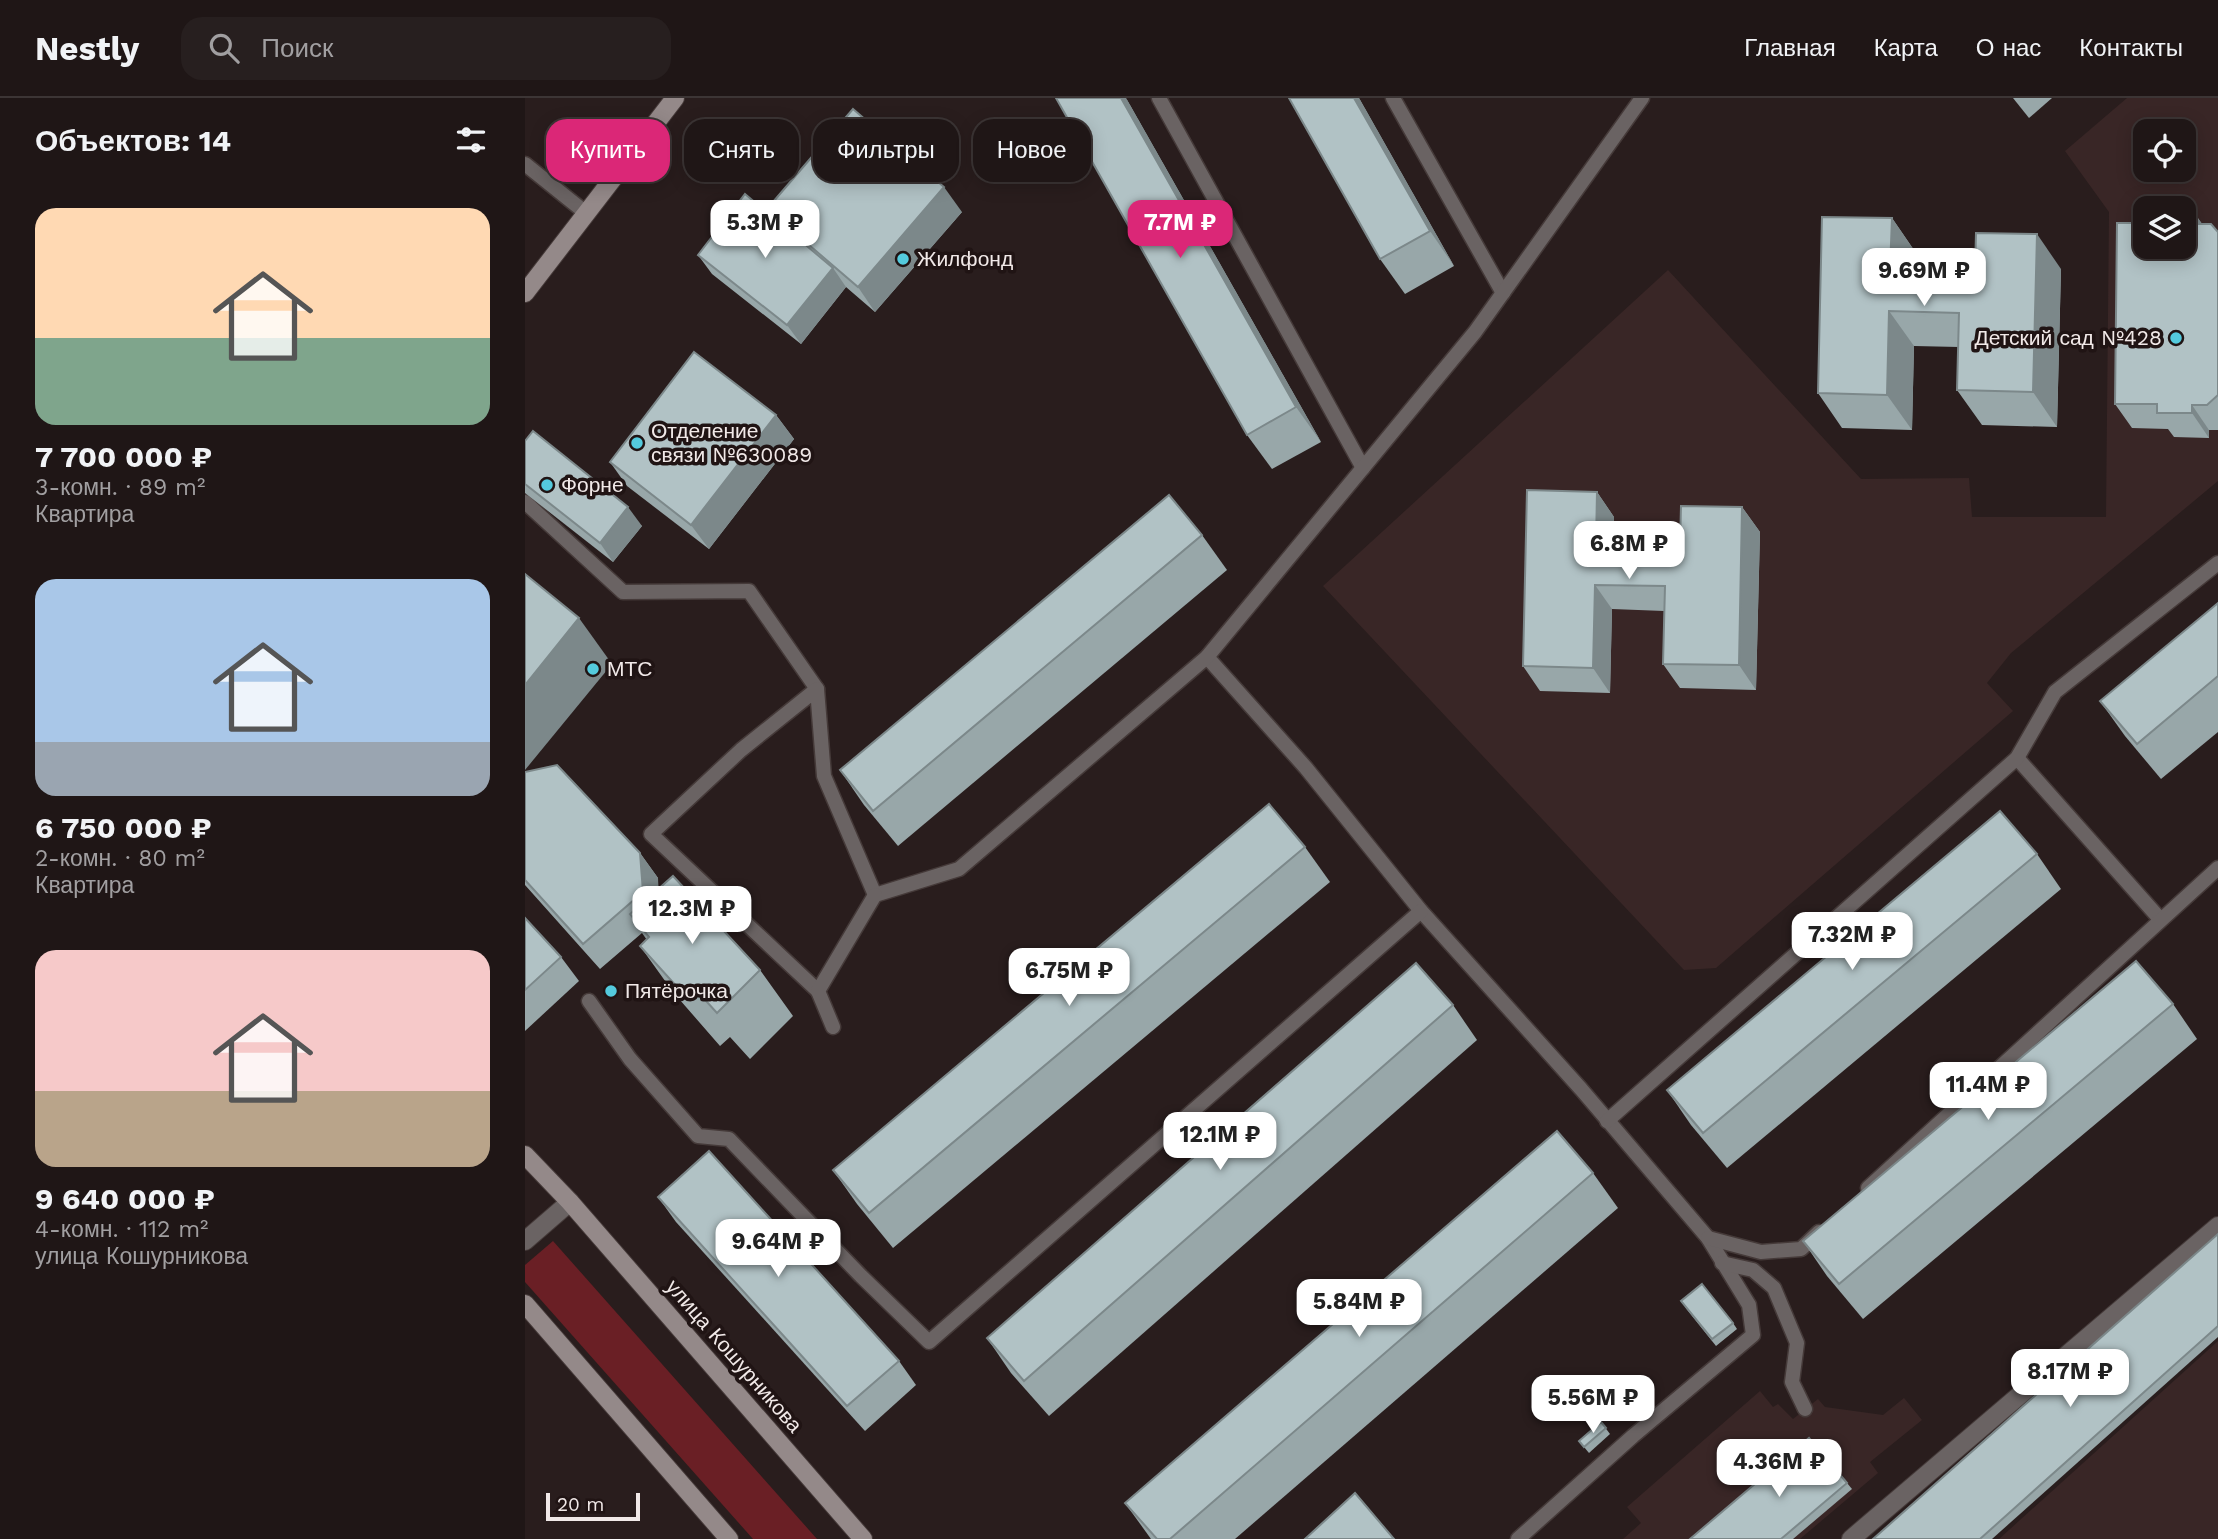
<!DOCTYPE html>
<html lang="ru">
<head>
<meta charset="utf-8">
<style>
	body { margin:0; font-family:"Work Sans",sans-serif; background:#271f1f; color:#f1f3f6; height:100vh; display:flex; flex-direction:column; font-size:26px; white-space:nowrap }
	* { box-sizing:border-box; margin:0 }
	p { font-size:23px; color:#a19fa1 }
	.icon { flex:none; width:38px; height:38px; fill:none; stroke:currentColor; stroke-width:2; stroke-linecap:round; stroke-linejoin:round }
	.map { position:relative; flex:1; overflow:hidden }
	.panel { display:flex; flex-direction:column; background:#1f1616; width:525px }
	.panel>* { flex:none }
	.banner { position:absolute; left:21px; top:21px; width:665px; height:63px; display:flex; gap:14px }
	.tools { position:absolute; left:1608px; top:21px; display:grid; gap:14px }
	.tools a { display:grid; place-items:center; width:63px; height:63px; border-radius:14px; background:#1f1616; box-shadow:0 4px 18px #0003,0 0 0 2px #3c3535; font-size:35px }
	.scale { position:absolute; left:21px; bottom:18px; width:94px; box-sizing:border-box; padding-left:7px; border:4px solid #f1e9e8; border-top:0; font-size:19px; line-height:24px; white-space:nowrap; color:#f1e9e8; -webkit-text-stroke:5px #201414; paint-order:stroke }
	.price { position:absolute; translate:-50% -60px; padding:0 16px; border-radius:14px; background:#fff; color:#222; font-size:23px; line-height:46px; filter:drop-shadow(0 2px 4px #0008) }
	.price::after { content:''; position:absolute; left:50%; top:42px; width:21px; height:16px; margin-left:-10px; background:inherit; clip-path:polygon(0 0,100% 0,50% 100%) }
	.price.on { background:#db2777; color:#fff }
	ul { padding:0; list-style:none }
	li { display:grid; align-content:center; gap:14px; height:371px; padding:0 35px }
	li span { display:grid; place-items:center; height:217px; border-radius:21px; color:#555 }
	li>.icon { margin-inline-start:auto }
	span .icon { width:126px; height:126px; fill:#fffc; stroke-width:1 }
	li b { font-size:30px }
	h2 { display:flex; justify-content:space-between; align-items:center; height:84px; padding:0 35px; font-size:30px }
	.tag { padding:0 24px; border-radius:21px; background:#1f1616; box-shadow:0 4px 18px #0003,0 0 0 2px #3c3535; font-size:24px; line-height:63px }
	.tag.on { background:#db2777; color:#fff }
	header { display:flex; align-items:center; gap:42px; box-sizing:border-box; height:98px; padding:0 35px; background:#1f1616; border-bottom:2px solid #3c3535 }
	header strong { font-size:33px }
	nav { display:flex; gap:38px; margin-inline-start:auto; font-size:24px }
	.search { width:490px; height:63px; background:#271f1f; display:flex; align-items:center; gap:18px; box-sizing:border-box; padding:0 24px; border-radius:21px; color:#a19fa1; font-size:26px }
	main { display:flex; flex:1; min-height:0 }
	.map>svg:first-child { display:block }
	.built { fill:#392626; fill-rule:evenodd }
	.green { fill:#6a1f25 }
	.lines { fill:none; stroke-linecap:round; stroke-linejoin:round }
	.service-casing { stroke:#453a39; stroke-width:17 }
	.minor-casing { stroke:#453a39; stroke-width:20 }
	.tertiary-casing { stroke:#453a39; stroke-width:20 }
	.secondary-casing { stroke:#453a39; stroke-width:20 }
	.service { stroke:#6a6363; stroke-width:14 }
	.minor { stroke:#6a6363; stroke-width:18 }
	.tertiary { stroke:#6a6363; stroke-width:18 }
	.secondary { stroke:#948989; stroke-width:18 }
	.wall { fill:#98a7a9 }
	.shaded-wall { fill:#7c888a }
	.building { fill:#b1c2c5; stroke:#7c888a; stroke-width:2 }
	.poi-dot { fill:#54cadd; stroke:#201414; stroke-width:2.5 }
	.labels { text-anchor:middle; stroke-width:7; stroke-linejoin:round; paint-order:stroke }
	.poi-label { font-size:21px; fill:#f1e9e8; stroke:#201414; text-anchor:start }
	.street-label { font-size:21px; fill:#f1e9e8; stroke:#201414 }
</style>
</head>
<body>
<header>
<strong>Nestly</strong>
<div class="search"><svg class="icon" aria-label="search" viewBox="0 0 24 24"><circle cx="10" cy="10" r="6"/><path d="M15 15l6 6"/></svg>Поиск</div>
<nav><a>Главная</a><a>Карта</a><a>О нас</a><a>Контакты</a></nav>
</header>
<main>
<section class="panel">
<h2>Объектов: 14<svg class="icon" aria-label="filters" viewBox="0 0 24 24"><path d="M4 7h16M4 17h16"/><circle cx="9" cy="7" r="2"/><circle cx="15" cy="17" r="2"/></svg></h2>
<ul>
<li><span style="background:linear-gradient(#ffd9b3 60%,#7fa58c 0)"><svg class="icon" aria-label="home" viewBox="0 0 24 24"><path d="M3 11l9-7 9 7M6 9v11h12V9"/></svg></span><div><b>7 700 000 ₽</b><p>3-комн. · 89 m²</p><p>Квартира</p></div></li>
<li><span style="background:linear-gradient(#a9c7e8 75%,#9aa5b1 0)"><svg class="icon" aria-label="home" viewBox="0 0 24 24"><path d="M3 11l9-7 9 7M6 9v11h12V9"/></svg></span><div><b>6 750 000 ₽</b><p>2-комн. · 80 m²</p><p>Квартира</p></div></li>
<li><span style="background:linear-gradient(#f6c9c9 65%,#b9a48a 0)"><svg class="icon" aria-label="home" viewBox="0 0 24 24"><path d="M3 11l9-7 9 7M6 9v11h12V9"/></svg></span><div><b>9 640 000 ₽</b><p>4-комн. · 112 m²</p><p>улица Кошурникова</p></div></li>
</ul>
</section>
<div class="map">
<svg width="1693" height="1441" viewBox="0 0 1693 1441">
	<rect width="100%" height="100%" fill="#291d1d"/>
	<g class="built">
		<path d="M 1602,0 L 1693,0 L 1693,383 L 1486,555 L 1462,585 L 1488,613 L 1191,870 L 1159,872 L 798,488 L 1143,172 L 1336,381 L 1444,380 L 1447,419 L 1581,419 L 1584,114 L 1540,53 ZM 1620,33 L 1659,33 L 1659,72 L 1620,72 ZM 1620,110 L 1659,110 L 1659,149 L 1620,149 Z"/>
		<path d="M 1693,1243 L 1693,1441 L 1474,1441 Z"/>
		<path d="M 1235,1293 L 1248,1309 L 1253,1306 L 1268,1321 L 1293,1301 L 1300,1309 L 1358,1317 L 1379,1300 L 1397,1322 L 1345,1364 L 1353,1375 L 1275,1441 L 1098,1441 L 1116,1425 L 1102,1409 Z"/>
	</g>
	<path class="green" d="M 28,1143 L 292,1441 L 228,1441 L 0,1184 L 0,1167 Z"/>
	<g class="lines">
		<g class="service-casing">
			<g id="service">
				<path d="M 634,0 L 838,370"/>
				<path d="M 868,0 L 978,195"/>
				<path d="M 0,66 L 61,115"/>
				<path d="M 0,404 L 98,494 L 224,493 L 292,591"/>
				<path d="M 682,559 L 781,670 L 896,813 L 1056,991 L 1183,1140 L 1224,1207 L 1228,1237 L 1108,1338 L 993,1441"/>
				<path d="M 1492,660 L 1635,821"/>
				<path d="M 293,893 L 126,736 L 216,652 L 292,591 L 299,678 L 350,797 L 434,771 L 682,559 L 950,234 L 1117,0"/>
				<path d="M 64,903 L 105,961 L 173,1038 L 204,1041 L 336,1178 L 404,1244 L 896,813"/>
				<path d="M 308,929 L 293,893 L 350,797"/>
				<path d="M 1082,1023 L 1492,660 L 1530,594 L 1693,465"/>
				<path d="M 1343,1090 L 1693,770"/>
				<path d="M 1183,1140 L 1236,1154 L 1276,1151 L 1294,1134"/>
				<path d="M 1197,1165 L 1228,1172 L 1249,1190 L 1272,1245 L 1267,1284 L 1280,1311"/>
			</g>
		</g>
		<g class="minor-casing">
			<path id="minor" d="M 1326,1441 L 1693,1128"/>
		</g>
		<g class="tertiary-casing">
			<path id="tertiary" d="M 0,1143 L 45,1104"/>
		</g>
		<g class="secondary-casing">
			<g id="secondary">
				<path d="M 0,195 L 150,0"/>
				<path d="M 0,1057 L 45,1104 L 338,1441"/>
				<path d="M 0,1206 L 204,1441"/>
			</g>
		</g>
		<use href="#service" class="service"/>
		<use href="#minor" class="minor"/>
		<use href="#tertiary" class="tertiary"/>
		<use href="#secondary" class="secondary"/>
	</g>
	<g class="wall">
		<path d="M 601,0 L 796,344 L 747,371 L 722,337 Z"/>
		<path d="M 834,0 L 929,168 L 880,196 L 855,161 Z"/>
		<path d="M 1488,0 L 1527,0 L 1504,20 Z"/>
		<path d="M 242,111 L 437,114 L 350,214 L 321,189 L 276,246 L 187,176 L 173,157 L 248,119 Z"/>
		<path d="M 1670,116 L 1677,126 L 1693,134 L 1693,332 L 1684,332 L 1684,340 L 1649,339 L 1643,331 L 1607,330 L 1590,306 L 1620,149 Z"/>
		<path d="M 1367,120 L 1391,155 L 1391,172 L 1450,173 L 1536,171 L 1532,329 L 1457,327 L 1432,292 L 1434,249 L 1389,248 L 1387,332 L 1317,330 L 1293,295 Z"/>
		<path d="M 251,317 L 269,341 L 184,451 L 102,388 L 85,364 Z"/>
		<path d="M 0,343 L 117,428 L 88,464 L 0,395 Z"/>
		<path d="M 1072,394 L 1089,419 L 1089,445 L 1155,447 L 1217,409 L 1235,434 L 1231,592 L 1155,590 L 1138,566 L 1139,513 L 1087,511 L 1085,595 L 1015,593 L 998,568 Z"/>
		<path d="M 677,437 L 702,472 L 373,748 L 339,707 L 315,672 Z"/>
		<path d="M 1693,505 L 1693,634 L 1636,681 L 1600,638 L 1575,603 Z"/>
		<path d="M 0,674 L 115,755 L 133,780 L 133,791 L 235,872 L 268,918 L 225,961 L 205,939 L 195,948 L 148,894 L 115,848 L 122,842 L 117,835 L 75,871 L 0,787 Z"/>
		<path d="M 780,749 L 805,784 L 368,1150 L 332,1106 L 308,1072 Z"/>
		<path d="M 1512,756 L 1536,791 L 1202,1070 L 1166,1027 L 1142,992 Z"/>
		<path d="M 0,820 L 36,859 L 54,883 L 0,933 Z"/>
		<path d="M 1648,906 L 1672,941 L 1338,1221 L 1302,1178 L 1278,1143 Z"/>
		<path d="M 928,907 L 952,942 L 524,1318 L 486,1275 L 462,1240 Z"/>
		<path d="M 1068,1075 L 1093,1110 L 710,1441 L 626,1441 L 600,1405 Z"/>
		<path d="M 133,1099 L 374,1263 L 391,1287 L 340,1333 L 151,1124 Z"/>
		<path d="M 1693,1136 L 1693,1239 L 1467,1441 L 1348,1441 Z"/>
		<path d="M 1160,1209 L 1208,1225 L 1212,1231 L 1191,1248 Z"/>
		<path d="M 1076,1324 L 1085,1336 L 1064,1355 L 1054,1343 Z"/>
		<path d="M 1322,1385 L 1327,1391 L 1268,1441 L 1165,1441 Z"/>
	</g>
	<g class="shaded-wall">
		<path d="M 596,0 L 601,0 L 796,344 L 771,309 Z"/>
		<path d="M 829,0 L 834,0 L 929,168 L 905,133 Z"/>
		<path d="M 419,89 L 437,114 L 350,214 L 333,189 Z"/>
		<path d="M 1670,116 L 1688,141 L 1670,126 Z"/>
		<path d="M 1367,120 L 1391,155 L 1390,207 L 1365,172 Z"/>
		<path d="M 1512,136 L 1536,171 L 1532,329 L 1508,294 Z"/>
		<path d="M 308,170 L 321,189 L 276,246 L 262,227 Z"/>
		<path d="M 1364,213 L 1389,248 L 1387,332 L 1362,297 Z"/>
		<path d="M 1667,307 L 1684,332 L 1684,340 L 1667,315 Z"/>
		<path d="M 251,317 L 269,341 L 184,451 L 166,427 Z"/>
		<path d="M 1072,394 L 1089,419 L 1088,470 L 1071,445 Z"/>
		<path d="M 103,409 L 117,428 L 88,464 L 75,445 Z"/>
		<path d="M 1217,409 L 1235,434 L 1231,592 L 1214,567 Z"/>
		<path d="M 1070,487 L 1087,511 L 1085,595 L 1068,570 Z"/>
		<path d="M 54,520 L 87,566 L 0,672 L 0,587 Z"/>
		<path d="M 115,755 L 133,780 L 135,819 L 118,794 Z"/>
	</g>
	<g class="building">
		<path d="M 531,0 L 596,0 L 771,309 L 722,337 Z"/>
		<path d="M 764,0 L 829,0 L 905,133 L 855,161 Z"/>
		<path d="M 328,11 L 419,89 L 333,189 L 242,111 Z"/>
		<path d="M 220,96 L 308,170 L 262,227 L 173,157 Z"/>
		<path d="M 1659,116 L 1670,116 L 1670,126 L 1686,126 L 1693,134 L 1693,297 L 1682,307 L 1667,307 L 1667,315 L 1632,315 L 1632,306 L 1590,306 L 1592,125 L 1620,125 L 1620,149 L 1659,149 Z"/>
		<path d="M 1297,119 L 1367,120 L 1365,172 L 1450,173 L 1451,135 L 1512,136 L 1508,294 L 1432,292 L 1434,215 L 1364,213 L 1362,297 L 1293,295 Z"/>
		<path d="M 169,254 L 251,317 L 166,427 L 85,364 Z"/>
		<path d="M 8,333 L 103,409 L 75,445 L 0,386 L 0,343 Z"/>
		<path d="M 1002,392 L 1072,394 L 1071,445 L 1155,447 L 1156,408 L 1217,409 L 1214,567 L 1138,566 L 1140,488 L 1070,487 L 1068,570 L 998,568 Z"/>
		<path d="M 644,397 L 677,437 L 348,713 L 315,672 Z"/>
		<path d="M 0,476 L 54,520 L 0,587 Z"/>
		<path d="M 1693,505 L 1693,578 L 1612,646 L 1575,603 Z"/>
		<path d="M 32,667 L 115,755 L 118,794 L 58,846 L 0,782 L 0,674 Z"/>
		<path d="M 744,706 L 780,749 L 344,1115 L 308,1072 Z"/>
		<path d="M 1475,713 L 1512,756 L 1178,1035 L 1142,992 Z"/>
		<path d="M 148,778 L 235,872 L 192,915 L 172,893 L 163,901 L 115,848 L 124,839 L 105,816 Z"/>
		<path d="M 0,820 L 36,859 L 0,892 Z"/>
		<path d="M 1611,863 L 1648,906 L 1314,1186 L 1278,1143 Z"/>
		<path d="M 891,865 L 928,907 L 499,1283 L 462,1240 Z"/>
		<path d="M 1032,1033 L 1068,1075 L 645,1441 L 632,1441 L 600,1405 Z"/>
		<path d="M 184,1053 L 374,1263 L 322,1308 L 133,1099 Z"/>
		<path d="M 1693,1136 L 1693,1228 L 1455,1441 L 1348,1441 Z"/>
		<path d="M 1177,1186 L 1208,1225 L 1187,1241 L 1156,1203 Z"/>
		<path d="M 1076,1324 L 1081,1330 L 1059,1349 L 1054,1343 Z"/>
		<path d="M 1284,1340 L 1322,1385 L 1256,1441 L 1165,1441 Z"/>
		<path d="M 830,1395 L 869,1441 L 780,1441 Z"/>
	</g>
	<g class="poi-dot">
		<circle cx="378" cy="161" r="7"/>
		<circle cx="1651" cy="240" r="7"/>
		<circle cx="112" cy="345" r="7"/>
		<circle cx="22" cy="387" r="7"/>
		<circle cx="68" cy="571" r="7"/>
		<circle cx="86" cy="893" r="7"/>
	</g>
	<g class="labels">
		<g class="poi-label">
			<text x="392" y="168">Жилфонд</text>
			<text x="1637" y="247" text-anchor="end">Детский сад №428</text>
			<text x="126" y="340">Отделение<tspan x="126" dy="24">связи №630089</tspan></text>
			<text x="36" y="394">Форне</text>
			<text x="82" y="578">МТС</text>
			<text x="100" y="900">Пятёрочка</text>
		</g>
		<g class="street-label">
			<text transform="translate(209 1258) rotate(49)" y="7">улица Кошурникова</text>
		</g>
	</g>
</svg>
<div class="tools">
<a><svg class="icon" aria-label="locate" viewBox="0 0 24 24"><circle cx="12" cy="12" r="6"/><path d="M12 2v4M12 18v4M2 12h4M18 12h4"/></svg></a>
<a><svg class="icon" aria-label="layers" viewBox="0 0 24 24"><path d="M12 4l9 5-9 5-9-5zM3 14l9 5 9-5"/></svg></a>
</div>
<div class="scale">20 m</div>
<b class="price" style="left:240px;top:162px">5.3M ₽</b>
<b class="price on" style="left:655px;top:162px">7.7M ₽</b>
<b class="price" style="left:1399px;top:210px">9.69M ₽</b>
<b class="price" style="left:1104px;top:483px">6.8M ₽</b>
<b class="price" style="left:167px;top:848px">12.3M ₽</b>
<b class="price" style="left:1327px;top:874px">7.32M ₽</b>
<b class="price" style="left:544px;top:910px">6.75M ₽</b>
<b class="price" style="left:1463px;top:1024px">11.4M ₽</b>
<b class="price" style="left:695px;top:1074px">12.1M ₽</b>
<b class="price" style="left:253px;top:1181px">9.64M ₽</b>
<b class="price" style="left:834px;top:1241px">5.84M ₽</b>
<b class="price" style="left:1545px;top:1311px">8.17M ₽</b>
<b class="price" style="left:1068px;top:1337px">5.56M ₽</b>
<b class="price" style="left:1254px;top:1401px">4.36M ₽</b>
<div class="banner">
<a class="tag on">Купить</a>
<a class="tag">Снять</a>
<a class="tag">Фильтры</a>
<a class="tag">Новое</a>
</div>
</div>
</main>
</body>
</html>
